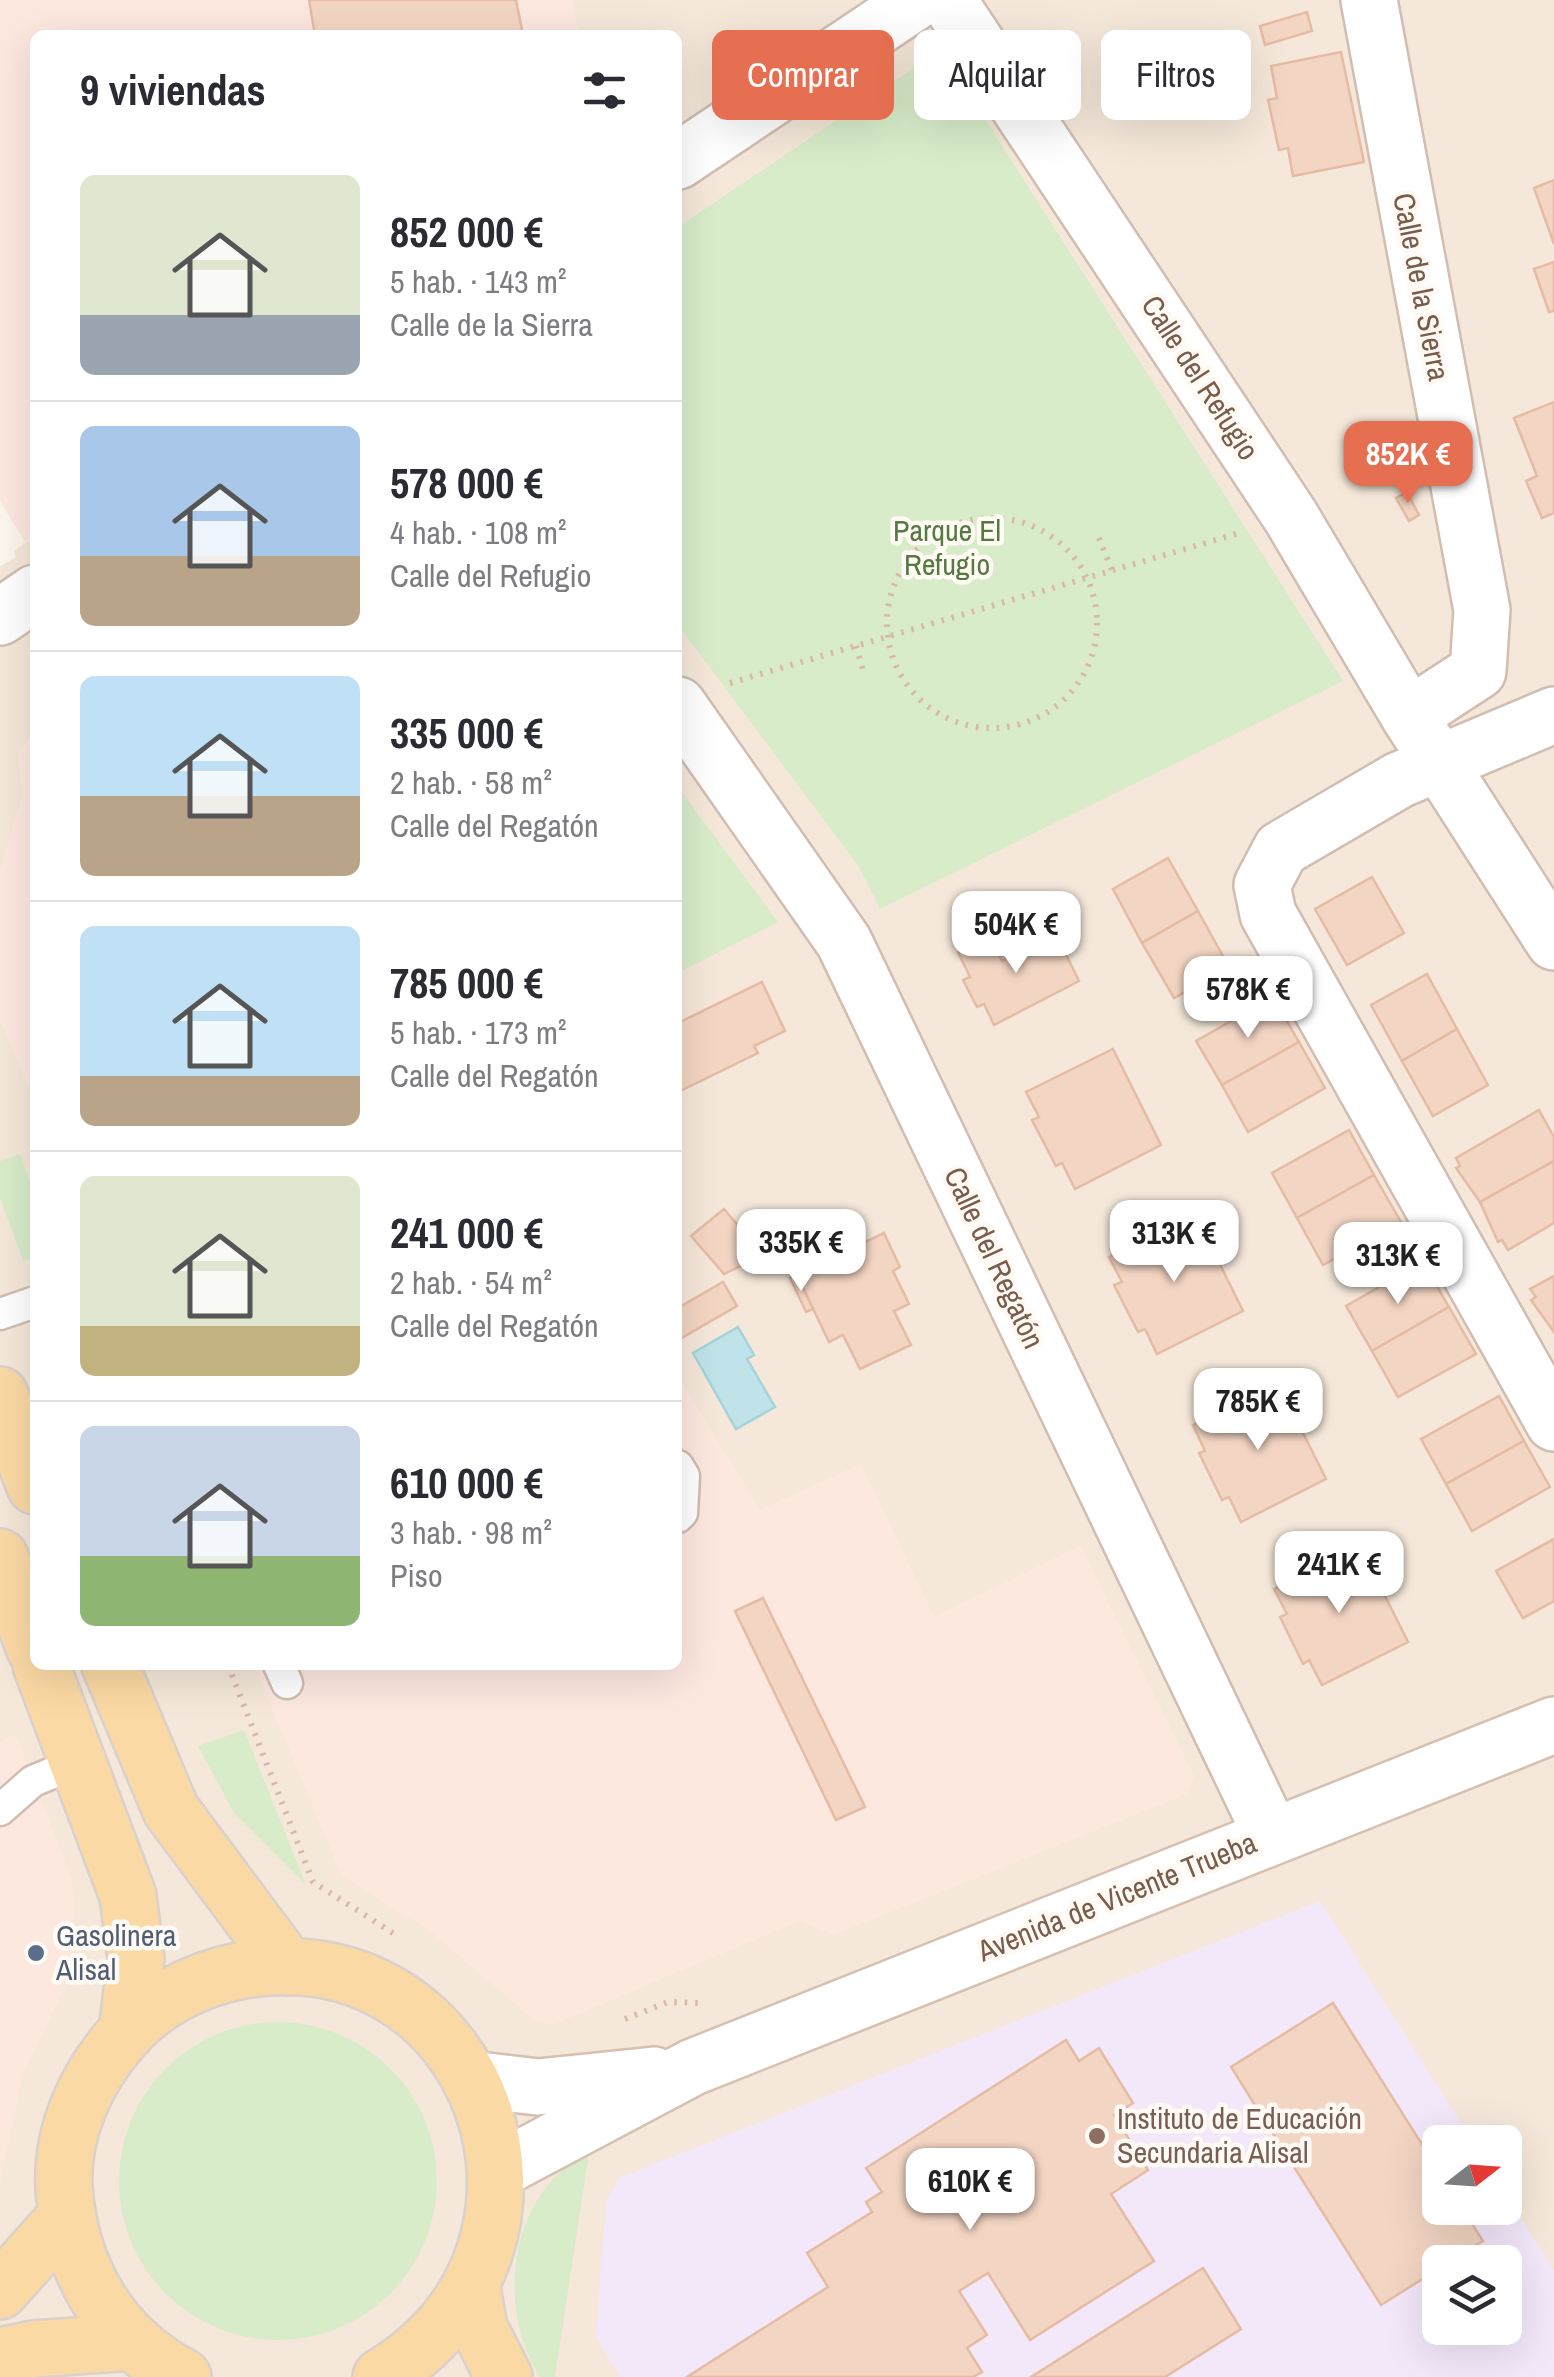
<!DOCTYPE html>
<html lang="es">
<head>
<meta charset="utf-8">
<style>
	body { margin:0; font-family:"Archivo Narrow",sans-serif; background:#f7f7f7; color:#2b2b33; height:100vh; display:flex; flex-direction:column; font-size:38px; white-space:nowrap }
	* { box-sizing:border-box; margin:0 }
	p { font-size:32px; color:#7c7c81 }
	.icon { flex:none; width:55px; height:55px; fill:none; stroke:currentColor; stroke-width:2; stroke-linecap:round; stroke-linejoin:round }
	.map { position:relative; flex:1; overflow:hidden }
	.details { position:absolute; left:30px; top:30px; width:652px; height:1640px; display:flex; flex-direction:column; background:#fff; border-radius:15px; box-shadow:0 10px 40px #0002 }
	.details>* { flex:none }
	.hud { position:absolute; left:712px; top:30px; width:690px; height:90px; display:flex; gap:20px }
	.needle { width:65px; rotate:73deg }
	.controls { position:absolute; left:1422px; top:2125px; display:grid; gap:20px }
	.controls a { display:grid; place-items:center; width:100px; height:100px; border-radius:15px; background:#fff; box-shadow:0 10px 40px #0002; font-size:50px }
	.price { position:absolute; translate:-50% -85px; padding:0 22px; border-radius:20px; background:#fff; color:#222; font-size:32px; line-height:65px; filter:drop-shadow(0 2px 5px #0008) }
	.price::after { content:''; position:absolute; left:50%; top:60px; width:30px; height:22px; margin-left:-15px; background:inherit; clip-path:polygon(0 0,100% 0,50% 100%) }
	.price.current { background:#e76f51; color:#fff }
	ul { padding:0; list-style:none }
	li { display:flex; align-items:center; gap:30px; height:250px; padding:0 50px }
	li+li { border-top:2px solid #e1e1e2 }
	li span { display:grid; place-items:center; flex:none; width:280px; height:200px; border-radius:15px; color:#555 }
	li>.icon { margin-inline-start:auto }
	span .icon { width:120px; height:120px; fill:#fffc; stroke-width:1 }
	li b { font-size:42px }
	h2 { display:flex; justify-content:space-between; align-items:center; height:120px; padding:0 50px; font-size:42px }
	.pill { padding:0 35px; border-radius:15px; background:#fff; box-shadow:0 10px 40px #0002; font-size:35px; line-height:90px }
	.pill.current { background:#e76f51; color:#fff }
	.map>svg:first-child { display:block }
	.residential { fill:#f5e8da; fill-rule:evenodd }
	.commercial { fill:#fde8e0 }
	.education { fill:#f3e8fa; fill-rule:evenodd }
	.green { fill:#d8ecc9 }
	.water { fill:#bfe3e8; stroke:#a5d3da; stroke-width:2.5 }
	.building { fill:#f3d5c3; stroke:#e6bba3; stroke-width:2.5 }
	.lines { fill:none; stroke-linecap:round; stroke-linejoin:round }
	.service-casing { stroke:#d1beb0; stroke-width:35 }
	.minor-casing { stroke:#d1beb0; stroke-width:60 }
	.secondary-casing { stroke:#d6c0b0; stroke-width:60 }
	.primary-casing { stroke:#dad1cd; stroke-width:60 }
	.path { stroke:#d9b8a5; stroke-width:6; stroke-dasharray:2.5 8; stroke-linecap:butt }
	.service { stroke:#fff; stroke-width:30 }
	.minor { stroke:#fff; stroke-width:55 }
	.secondary { stroke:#fff; stroke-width:55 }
	.primary { stroke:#fbd9a5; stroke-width:55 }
	.service-dot { fill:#5c6f8a; stroke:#fffaf3; stroke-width:4 }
	.education-dot { fill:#8d6e63; stroke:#fffaf3; stroke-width:4 }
	.labels { text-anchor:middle; stroke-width:9; stroke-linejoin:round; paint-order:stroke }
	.street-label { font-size:30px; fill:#7a5c4d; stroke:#fffaf3 }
	.park-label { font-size:30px; fill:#537a41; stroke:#fffaf3 }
	.service-label { font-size:30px; fill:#4e5e75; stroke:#fffaf3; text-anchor:start }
	.education-label { font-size:30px; fill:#785e54; stroke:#fffaf3; text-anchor:start }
</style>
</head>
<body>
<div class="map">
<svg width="1554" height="2377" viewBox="0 0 1554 2377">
	<rect width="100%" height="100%" fill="#fdf6ec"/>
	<path class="residential" d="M 571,0 L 1554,0 L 1554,2377 L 0,2377 L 0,566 L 16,557 L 14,551 L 35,536 L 35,1665 L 678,1665 L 678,35 L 578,35 ZM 1440,2142 L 1505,2142 L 1505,2208 L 1440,2208 ZM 1440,2262 L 1505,2262 L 1505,2328 L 1440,2328 Z"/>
	<g class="commercial">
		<path d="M 0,0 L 571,0 L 578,35 L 35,35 L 35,536 L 25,542 L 0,501 Z"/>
		<path d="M 35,730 L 35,1101 L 0,1020 L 0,871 L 22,796 L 18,752 Z"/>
		<path d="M 678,1376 L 760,1510 L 861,1464 L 934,1617 L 1080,1546 L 1194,1776 L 1187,1794 L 833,1935 L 800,1921 L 554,2024 L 538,2023 L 430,1931 L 342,1876 L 254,1665 L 678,1665 Z"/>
		<path d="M 16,1735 L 72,1880 L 75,1928 L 69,1978 L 23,2074 L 0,2183 L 0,1741 Z"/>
	</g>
	<path class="education" d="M 1320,1901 L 1473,2142 L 1440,2142 L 1440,2208 L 1505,2208 L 1505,2193 L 1554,2271 L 1554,2377 L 621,2377 L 596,2337 L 606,2202 L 619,2178 ZM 1440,2262 L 1505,2262 L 1505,2328 L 1440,2328 Z"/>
	<g class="green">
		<path d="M 933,63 L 957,75 L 1343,681 L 880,909 L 859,867 L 678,625 L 678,227 L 914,68 Z"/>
		<path d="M 678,787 L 778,922 L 678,973 Z"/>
		<path d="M 20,1154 L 35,1195 L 35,1257 L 23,1261 L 0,1198 L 0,1161 Z"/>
		<path d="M 244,1730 L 306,1885 L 234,1813 L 198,1746 Z"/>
		<circle cx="278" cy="2181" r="159"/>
		<path d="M 589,2153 L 555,2377 L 540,2377 C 495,2308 508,2191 589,2153 Z"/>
	</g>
	<path class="water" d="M 738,1327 L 754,1355 L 747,1359 L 775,1407 L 736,1429 L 693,1353 Z"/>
	<g class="building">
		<path d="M 309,0 L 516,0 L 523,35 L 315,35 Z"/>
		<path d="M 1307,12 L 1312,31 L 1265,45 L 1260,26 Z"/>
		<path d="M 1341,52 L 1364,162 L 1293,176 L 1288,148 L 1279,150 L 1268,100 L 1277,98 L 1271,66 Z"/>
		<path d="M 1554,180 L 1554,244 L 1534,188 Z"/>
		<path d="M 1554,262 L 1554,311 L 1549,312 L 1534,269 Z"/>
		<path d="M 1554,402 L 1554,513 L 1542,518 L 1526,481 L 1537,476 L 1514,418 Z"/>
		<path d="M 1407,492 L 1419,515 L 1409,521 L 1396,498 Z"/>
		<path d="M 1168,858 L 1198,911 L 1142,943 L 1113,889 Z"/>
		<path d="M 1372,877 L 1404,933 L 1347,965 L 1315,909 Z"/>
		<path d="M 1198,911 L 1229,967 L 1174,998 L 1142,943 Z"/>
		<path d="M 1056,934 L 1079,981 L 994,1025 L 984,1004 L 977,1007 L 963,980 L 970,977 L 958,952 L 990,936 L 1002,961 Z"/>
		<path d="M 1427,974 L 1457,1029 L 1402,1061 L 1371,1005 Z"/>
		<path d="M 762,982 L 785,1031 L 754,1046 L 758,1053 L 678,1092 L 678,1023 Z"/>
		<path d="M 1273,997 L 1299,1042 L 1222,1085 L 1196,1041 Z"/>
		<path d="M 1457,1029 L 1488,1085 L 1433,1116 L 1402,1061 Z"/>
		<path d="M 1299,1042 L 1325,1088 L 1248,1132 L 1222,1085 Z"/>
		<path d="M 1113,1049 L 1161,1145 L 1075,1189 L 1062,1163 L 1056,1166 L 1032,1120 L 1039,1117 L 1026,1092 Z"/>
		<path d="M 1539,1110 L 1554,1137 L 1554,1161 L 1480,1202 L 1456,1168 L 1460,1166 L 1456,1158 Z"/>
		<path d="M 1349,1130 L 1374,1175 L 1297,1218 L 1272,1173 Z"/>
		<path d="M 1554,1161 L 1554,1223 L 1508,1250 L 1502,1240 L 1498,1242 L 1480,1202 Z"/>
		<path d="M 1374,1175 L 1401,1222 L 1323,1265 L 1297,1218 Z"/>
		<path d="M 724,1209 L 763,1255 L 724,1274 L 691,1236 Z"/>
		<path d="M 1195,1214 L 1243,1311 L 1157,1354 L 1145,1329 L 1138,1332 L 1114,1285 L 1122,1282 L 1109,1257 Z"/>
		<path d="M 884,1233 L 900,1267 L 893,1271 L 909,1304 L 894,1311 L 911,1345 L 860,1369 L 843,1335 L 829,1342 L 797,1275 Z"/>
		<path d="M 857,1237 L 860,1245 L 813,1266 L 810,1259 Z"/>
		<path d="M 1423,1262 L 1449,1307 L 1372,1351 L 1346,1306 Z"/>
		<path d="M 797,1275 L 813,1309 L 806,1312 L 790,1278 Z"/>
		<path d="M 1554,1276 L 1554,1332 L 1531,1300 L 1536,1297 L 1530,1289 Z"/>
		<path d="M 723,1282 L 737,1306 L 678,1340 L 678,1308 Z"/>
		<path d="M 1449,1307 L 1476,1354 L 1398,1397 L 1372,1351 Z"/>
		<path d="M 1278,1383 L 1326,1479 L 1241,1522 L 1229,1497 L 1222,1500 L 1199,1453 L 1205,1451 L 1193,1425 Z"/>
		<path d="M 1499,1396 L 1524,1441 L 1446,1484 L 1421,1439 Z"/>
		<path d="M 1524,1441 L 1550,1487 L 1472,1531 L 1446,1484 Z"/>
		<path d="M 1554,1539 L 1554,1601 L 1523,1618 L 1496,1571 Z"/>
		<path d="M 1360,1546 L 1408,1642 L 1322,1685 L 1309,1660 L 1303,1664 L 1280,1617 L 1287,1614 L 1274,1589 Z"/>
		<path d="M 763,1598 L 865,1807 L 836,1820 L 735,1611 Z"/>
		<path d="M 1333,2003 L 1440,2173 L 1440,2208 L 1462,2208 L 1483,2241 L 1448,2262 L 1440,2262 L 1440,2268 L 1381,2305 L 1231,2067 Z"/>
		<path d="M 1066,2040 L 1079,2061 L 1099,2048 L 1133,2103 L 1114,2115 L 1148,2170 L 1111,2194 L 1154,2261 L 1030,2340 L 988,2273 L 959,2291 L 987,2335 L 967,2348 L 982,2372 L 973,2377 L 687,2377 L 828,2287 L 807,2253 L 872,2212 L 866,2202 L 882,2192 L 866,2168 Z"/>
		<path d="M 1203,2268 L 1241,2329 L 1165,2377 L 1031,2377 Z"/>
	</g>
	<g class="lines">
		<g class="service-casing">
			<g id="service">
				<path d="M 0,1314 L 35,1302"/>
				<path d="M 678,1466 L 684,1476 L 682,1513 L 678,1517"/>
				<path d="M 279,1665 L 287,1683"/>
				<path d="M 0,1810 L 33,1781 L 79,1762"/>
			</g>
		</g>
		<g class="minor-casing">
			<g id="minor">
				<path d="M 948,0 L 1291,517 L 1409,716 L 1554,942"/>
				<path d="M 1369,0 L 1482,610 L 1478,671 L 1409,716"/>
				<path d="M 678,161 L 918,0"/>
				<path d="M 0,617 L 35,593"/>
				<path d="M 678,705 L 844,942 L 1271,1834"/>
				<path d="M 1554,715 L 1399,780 L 1281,849 L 1262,885 L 1268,914 L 1554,1423"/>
			</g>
		</g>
		<g class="secondary-casing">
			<g id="secondary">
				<path d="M 470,2079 L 538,2087 L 654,2075"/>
				<path d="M 497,2171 L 693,2067 L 1554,1725"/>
			</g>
		</g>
		<g class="primary-casing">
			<g id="primary">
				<path d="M 0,1395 L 35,1486"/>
				<path d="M 0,1557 L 35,1649"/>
				<path d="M 41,1665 L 128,1896 L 136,1958 L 127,2032"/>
				<path d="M 110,1665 L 171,1810 L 288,1967"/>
				<path d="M 472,2287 L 479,2328 L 504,2377"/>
				<path d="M 0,2291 L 67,2216"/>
				<path d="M 0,2356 L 34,2349 L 132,2342"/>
				<path d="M 183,2377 C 110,2339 70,2269 64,2188 C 61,2132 86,2078 122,2037 C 152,2002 194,1980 239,1971 C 482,1925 598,2246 381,2377"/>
			</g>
		</g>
		<g class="path">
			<circle cx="992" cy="623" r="105"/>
			<path d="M 1099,538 L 1112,570"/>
			<path d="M 856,646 L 863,670"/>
			<path d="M 730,683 L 1236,534"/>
			<path d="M 228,1665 L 313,1882 L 396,1935"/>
			<path d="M 625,2019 L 668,2002 L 699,2003"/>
		</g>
		<use href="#service" class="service"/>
		<use href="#minor" class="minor"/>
		<use href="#secondary" class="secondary"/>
		<use href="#primary" class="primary"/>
	</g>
	<circle class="service-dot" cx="36" cy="1953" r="10"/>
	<circle class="education-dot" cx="1097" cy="2136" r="10"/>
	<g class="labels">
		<g class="street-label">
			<text transform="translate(1421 287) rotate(79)" y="10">Calle de la Sierra</text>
			<text transform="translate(1200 378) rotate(57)" y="10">Calle del Refugio</text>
			<text transform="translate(994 1258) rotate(65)" y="10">Calle del Regatón</text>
			<text transform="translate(1117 1897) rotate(-22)" y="10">Avenida de Vicente Trueba</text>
		</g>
		<g class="park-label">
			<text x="947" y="541">Parque El<tspan x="947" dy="34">Refugio</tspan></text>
		</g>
		<g class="service-label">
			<text x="56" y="1946">Gasolinera<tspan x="56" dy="34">Alisal</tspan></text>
		</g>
		<g class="education-label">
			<text x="1117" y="2129">Instituto de Educación<tspan x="1117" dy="34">Secundaria Alisal</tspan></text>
		</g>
	</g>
</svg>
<div class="controls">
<a><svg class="needle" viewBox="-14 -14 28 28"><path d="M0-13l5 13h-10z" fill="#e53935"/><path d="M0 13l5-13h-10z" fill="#7c7c81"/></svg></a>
<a><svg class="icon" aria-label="layers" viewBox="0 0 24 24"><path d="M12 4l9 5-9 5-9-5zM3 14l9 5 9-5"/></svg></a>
</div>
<b class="price current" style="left:1408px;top:506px">852K €</b>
<b class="price" style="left:1016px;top:976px">504K €</b>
<b class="price" style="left:1248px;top:1041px">578K €</b>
<b class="price" style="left:1174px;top:1285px">313K €</b>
<b class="price" style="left:801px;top:1294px">335K €</b>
<b class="price" style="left:1398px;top:1307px">313K €</b>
<b class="price" style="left:1258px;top:1453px">785K €</b>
<b class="price" style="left:1339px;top:1616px">241K €</b>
<b class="price" style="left:970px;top:2233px">610K €</b>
<div class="hud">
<a class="pill current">Comprar</a>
<a class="pill">Alquilar</a>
<a class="pill">Filtros</a>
</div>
<section class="details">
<h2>9 viviendas<svg class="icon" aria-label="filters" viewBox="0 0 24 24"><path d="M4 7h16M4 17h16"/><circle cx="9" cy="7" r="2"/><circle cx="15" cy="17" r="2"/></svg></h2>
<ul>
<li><span style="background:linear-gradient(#dfe7d0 70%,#9aa5b1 0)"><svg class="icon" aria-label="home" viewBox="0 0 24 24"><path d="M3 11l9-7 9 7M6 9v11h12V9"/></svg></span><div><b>852 000 €</b><p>5 hab. · 143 m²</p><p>Calle de la Sierra</p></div></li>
<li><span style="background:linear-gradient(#a9c7e8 65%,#b9a48a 0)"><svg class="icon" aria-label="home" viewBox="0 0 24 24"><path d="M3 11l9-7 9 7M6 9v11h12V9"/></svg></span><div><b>578 000 €</b><p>4 hab. · 108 m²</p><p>Calle del Refugio</p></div></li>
<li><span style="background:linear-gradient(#bfe0f5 60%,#b9a48a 0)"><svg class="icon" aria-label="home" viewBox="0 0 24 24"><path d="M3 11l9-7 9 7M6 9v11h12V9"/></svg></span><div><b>335 000 €</b><p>2 hab. · 58 m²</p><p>Calle del Regatón</p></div></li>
<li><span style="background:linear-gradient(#bfe0f5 75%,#b9a48a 0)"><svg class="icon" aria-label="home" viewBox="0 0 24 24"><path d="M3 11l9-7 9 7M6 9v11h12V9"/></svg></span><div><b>785 000 €</b><p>5 hab. · 173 m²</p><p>Calle del Regatón</p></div></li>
<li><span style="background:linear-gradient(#dfe7d0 75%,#c2b280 0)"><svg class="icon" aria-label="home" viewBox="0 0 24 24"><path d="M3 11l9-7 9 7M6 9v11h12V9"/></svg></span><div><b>241 000 €</b><p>2 hab. · 54 m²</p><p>Calle del Regatón</p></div></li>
<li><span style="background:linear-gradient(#c9d6e8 65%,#8fb573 0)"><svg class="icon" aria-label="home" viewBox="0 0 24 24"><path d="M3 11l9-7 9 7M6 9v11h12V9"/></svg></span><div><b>610 000 €</b><p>3 hab. · 98 m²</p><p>Piso</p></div></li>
</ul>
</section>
</div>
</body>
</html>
